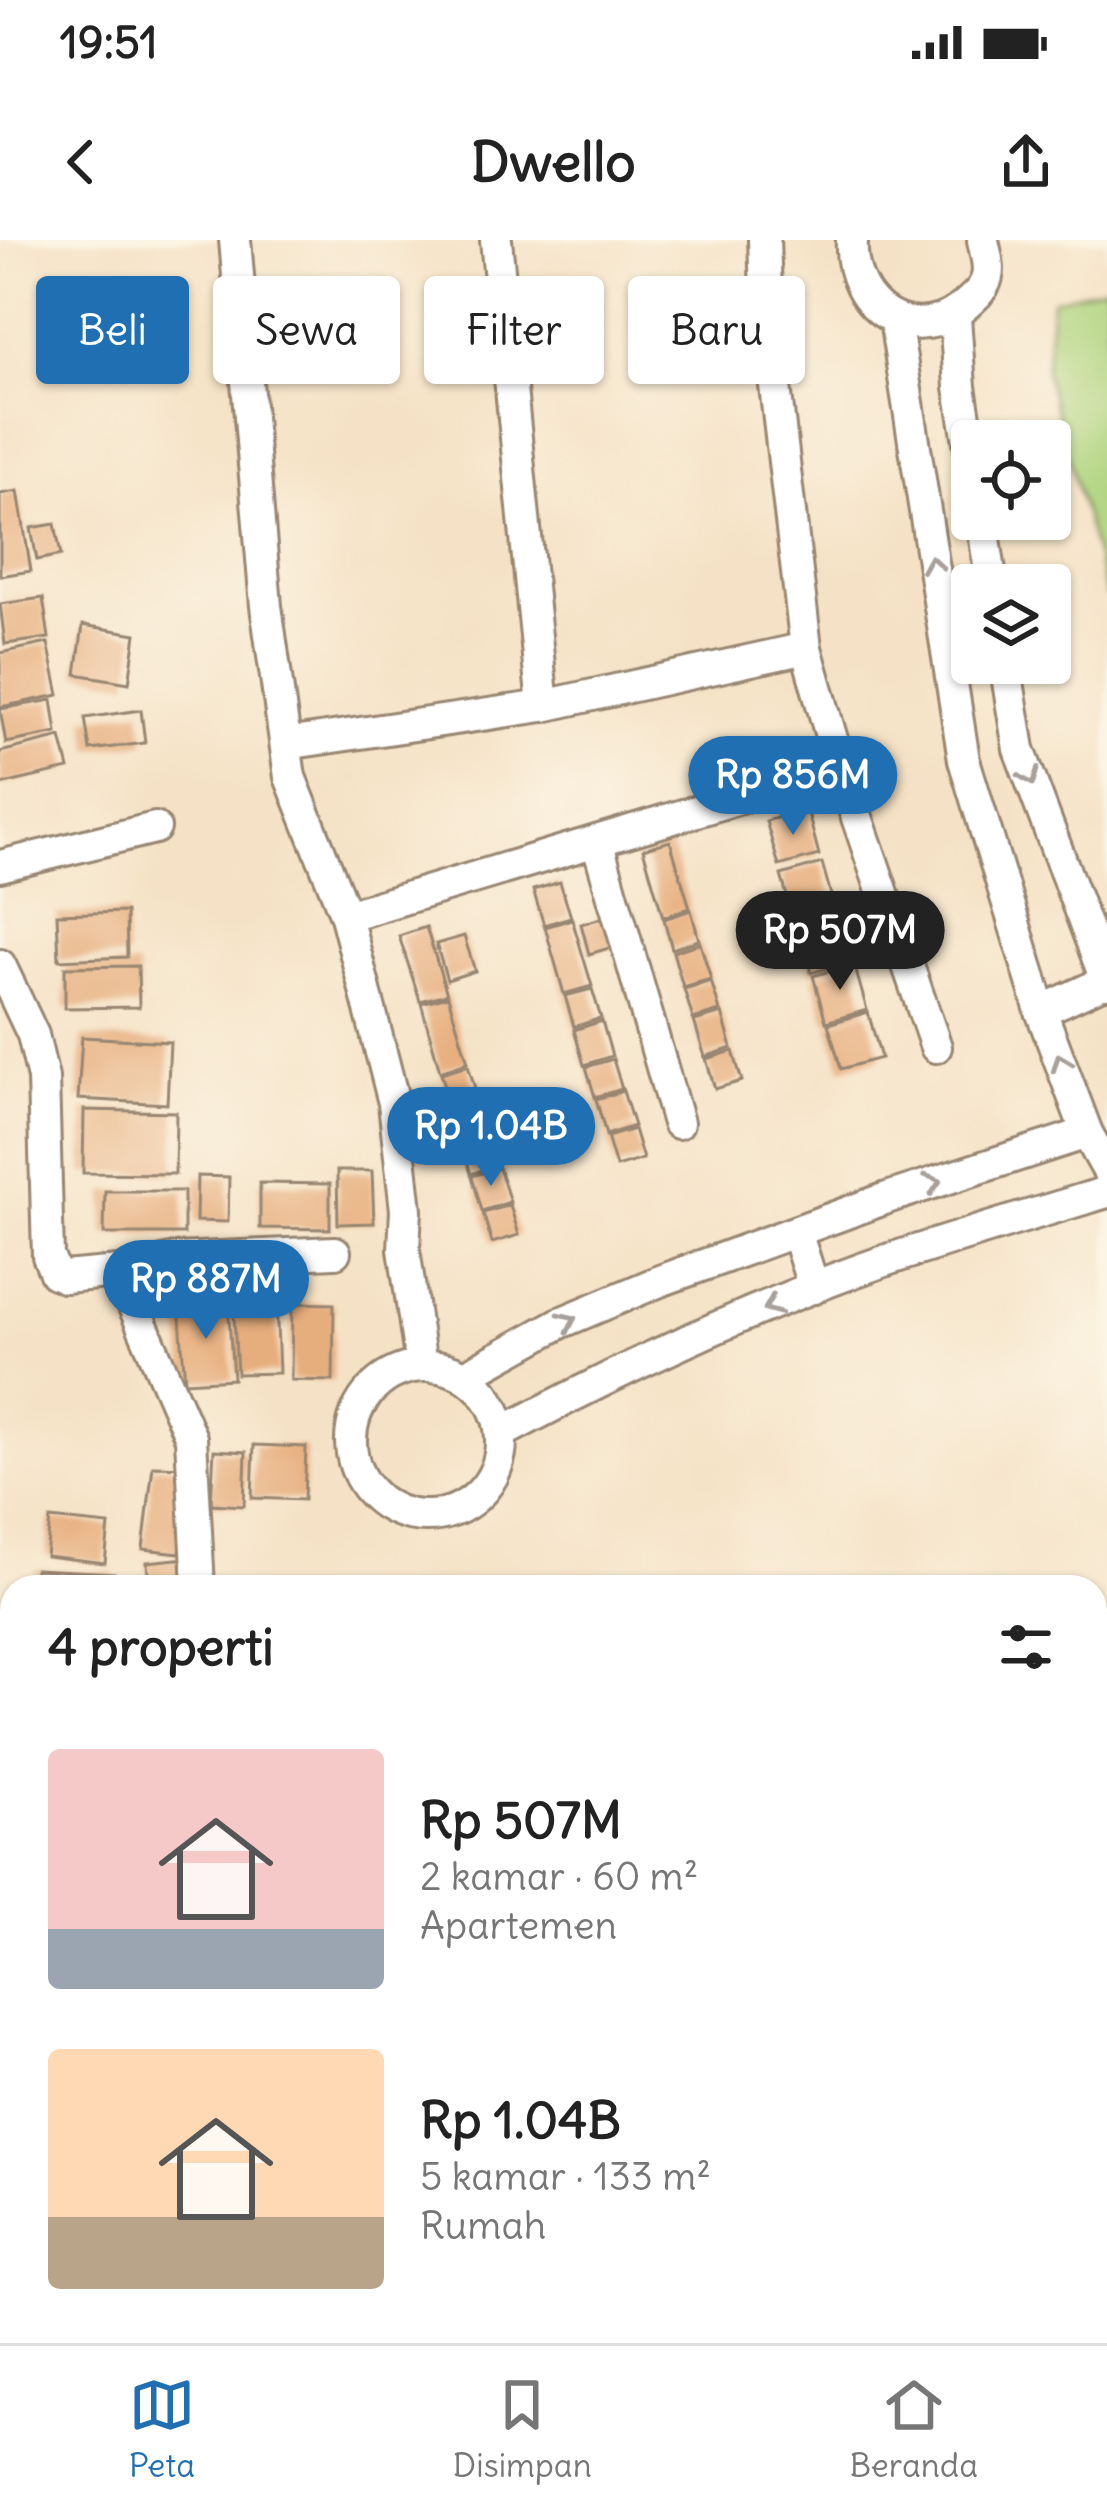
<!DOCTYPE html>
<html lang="id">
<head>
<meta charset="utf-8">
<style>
	body { margin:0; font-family:Delius,sans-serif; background:#f6f6f6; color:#222; height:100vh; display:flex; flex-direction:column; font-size:45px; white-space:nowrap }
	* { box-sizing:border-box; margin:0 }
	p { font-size:39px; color:#767676 }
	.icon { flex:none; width:66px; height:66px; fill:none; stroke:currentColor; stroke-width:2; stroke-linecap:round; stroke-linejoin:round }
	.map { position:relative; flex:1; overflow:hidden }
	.panel { position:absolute; left:0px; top:1335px; width:1107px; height:768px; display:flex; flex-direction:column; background:#fff; border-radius:36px 36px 0 0; box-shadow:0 3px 9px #0004 }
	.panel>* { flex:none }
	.top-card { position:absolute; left:36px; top:36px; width:1035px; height:108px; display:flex; gap:24px }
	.controls { position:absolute; left:951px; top:180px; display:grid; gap:24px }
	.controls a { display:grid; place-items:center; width:120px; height:120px; border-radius:12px; background:#fff; box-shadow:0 3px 9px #0004; font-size:60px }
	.price { position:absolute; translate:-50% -102px; padding:0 27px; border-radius:42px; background:#1f6fb2; color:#fff; font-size:39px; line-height:78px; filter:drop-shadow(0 3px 6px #0008) }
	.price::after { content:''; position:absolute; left:50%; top:72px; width:36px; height:27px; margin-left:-18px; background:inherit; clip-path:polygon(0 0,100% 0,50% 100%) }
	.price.current { background:#222; color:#fff }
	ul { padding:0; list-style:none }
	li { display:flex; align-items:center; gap:36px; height:300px; padding:0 48px }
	li span { display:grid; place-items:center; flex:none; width:336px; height:240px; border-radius:12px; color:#555 }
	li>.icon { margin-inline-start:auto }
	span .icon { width:144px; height:144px; fill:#fffc; stroke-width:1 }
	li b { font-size:51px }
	h2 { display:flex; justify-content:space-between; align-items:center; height:144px; padding:0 48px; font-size:51px }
	.tag { padding:0 42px; border-radius:12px; background:#fff; box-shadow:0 3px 9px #0004; font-size:42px; line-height:108px }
	.tag.current { background:#1f6fb2; color:#fff }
	.status { display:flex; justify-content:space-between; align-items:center; height:84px; padding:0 60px; background:#fff; direction:ltr }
	.status svg { height:33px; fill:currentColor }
	header { display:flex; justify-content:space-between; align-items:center; height:156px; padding:0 48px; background:#fff; font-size:54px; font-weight:700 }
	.tabs { display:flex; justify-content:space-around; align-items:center; height:168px; border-top:3px solid #e0e0e0; background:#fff; font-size:33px; color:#767676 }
	.tabs a { display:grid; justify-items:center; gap:6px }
	.tabs .current { color:#1f6fb2 }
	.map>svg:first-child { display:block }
	.green { fill:#add37c; stroke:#747e4d; stroke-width:3 }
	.building { fill:#e7ae7d }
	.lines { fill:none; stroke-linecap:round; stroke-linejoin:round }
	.street-casing { stroke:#988672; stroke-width:36 }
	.street { stroke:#fff; stroke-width:30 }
	.oneway { stroke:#a79f9a }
</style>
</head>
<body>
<div class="status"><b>19:51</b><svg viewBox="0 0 49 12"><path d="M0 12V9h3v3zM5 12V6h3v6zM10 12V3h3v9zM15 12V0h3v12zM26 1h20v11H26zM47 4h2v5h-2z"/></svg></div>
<header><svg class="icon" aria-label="back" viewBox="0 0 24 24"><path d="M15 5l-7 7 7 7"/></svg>Dwello<svg class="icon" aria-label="share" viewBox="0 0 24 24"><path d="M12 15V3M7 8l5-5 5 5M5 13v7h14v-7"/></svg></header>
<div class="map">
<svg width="1107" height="2103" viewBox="0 0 1107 2103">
	<rect width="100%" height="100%" fill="#fcf5e5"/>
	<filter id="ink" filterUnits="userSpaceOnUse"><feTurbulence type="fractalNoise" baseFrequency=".00833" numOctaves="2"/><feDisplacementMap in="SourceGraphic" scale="24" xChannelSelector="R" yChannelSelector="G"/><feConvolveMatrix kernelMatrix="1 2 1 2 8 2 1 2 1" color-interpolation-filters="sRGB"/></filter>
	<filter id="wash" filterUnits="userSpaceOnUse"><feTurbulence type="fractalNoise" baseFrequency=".004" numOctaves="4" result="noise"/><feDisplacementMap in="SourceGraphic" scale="48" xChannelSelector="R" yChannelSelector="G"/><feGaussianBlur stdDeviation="2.7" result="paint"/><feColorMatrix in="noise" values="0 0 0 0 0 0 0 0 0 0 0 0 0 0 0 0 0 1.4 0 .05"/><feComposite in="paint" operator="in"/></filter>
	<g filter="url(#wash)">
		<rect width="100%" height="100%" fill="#f5e2c6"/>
		<path class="green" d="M 1107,46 L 1107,357 L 1045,132 L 1052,60 Z"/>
		<g id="blocks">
			<g class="building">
				<path d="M 18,251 L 31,331 L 0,336 L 0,254 Z"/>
				<path d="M 55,284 L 61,315 L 37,320 L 31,288 Z"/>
				<path d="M 43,358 L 49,398 L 5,404 L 0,364 Z"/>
				<path d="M 83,385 L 136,394 L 129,443 L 76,434 Z"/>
				<path d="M 48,403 L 59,455 L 0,467 L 0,413 Z"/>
				<path d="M 52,460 L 57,493 L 6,503 L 0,469 Z"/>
				<path d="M 141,470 L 145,503 L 90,510 L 85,478 Z"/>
				<path d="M 61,497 L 69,529 L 0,545 L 0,512 Z"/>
				<path d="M 807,569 L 819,615 L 779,626 L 766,581 Z"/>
				<path d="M 670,601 L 690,668 L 663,677 L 643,609 Z"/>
				<path d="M 822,623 L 835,669 L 794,680 L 781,635 Z"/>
				<path d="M 560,642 L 571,677 L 544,685 L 533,650 Z"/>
				<path d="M 691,670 L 699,700 L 672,709 L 664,679 Z"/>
				<path d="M 126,672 L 127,717 L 59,720 L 57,674 Z"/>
				<path d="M 608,676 L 616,706 L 589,714 L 581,684 Z"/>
				<path d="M 839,676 L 852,721 L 811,733 L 798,688 Z"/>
				<path d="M 572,679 L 592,746 L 564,754 L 545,687 Z"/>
				<path d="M 426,687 L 447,754 L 420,761 L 399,696 Z"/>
				<path d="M 464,696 L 475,731 L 447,740 L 436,704 Z"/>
				<path d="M 700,703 L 711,739 L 683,747 L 673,712 Z"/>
				<path d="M 854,724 L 867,770 L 826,782 L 813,736 Z"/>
				<path d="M 138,726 L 139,767 L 65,768 L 65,727 Z"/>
				<path d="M 711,741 L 720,771 L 693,779 L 684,749 Z"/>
				<path d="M 592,749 L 601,778 L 574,787 L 565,756 Z"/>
				<path d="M 448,756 L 468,822 L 440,831 L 421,763 Z"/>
				<path d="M 868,772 L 881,818 L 841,829 L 828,784 Z"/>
				<path d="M 722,773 L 732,808 L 705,817 L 694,781 Z"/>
				<path d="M 602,781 L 612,816 L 584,825 L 574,790 Z"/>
				<path d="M 82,797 L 170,802 L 167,864 L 78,859 Z"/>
				<path d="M 733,811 L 742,841 L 715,849 L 706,819 Z"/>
				<path d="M 613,819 L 622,849 L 595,857 L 586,827 Z"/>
				<path d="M 468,825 L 477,855 L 450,863 L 441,833 Z"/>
				<path d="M 623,851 L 634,886 L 606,895 L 596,859 Z"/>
				<path d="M 478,858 L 488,893 L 461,901 L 450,866 Z"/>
				<path d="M 84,870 L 176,872 L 175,934 L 83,933 Z"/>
				<path d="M 634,889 L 643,919 L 616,927 L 607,897 Z"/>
				<path d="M 489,895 L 498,925 L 471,934 L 462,903 Z"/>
				<path d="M 499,928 L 510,962 L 482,971 L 472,936 Z"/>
				<path d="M 337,931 L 372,931 L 374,983 L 338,984 Z"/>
				<path d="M 197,936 L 229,937 L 228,982 L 196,981 Z"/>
				<path d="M 260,943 L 330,944 L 330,989 L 260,988 Z"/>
				<path d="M 105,951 L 184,951 L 184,994 L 104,994 Z"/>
				<path d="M 510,965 L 519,995 L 492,1003 L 483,973 Z"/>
				<path d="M 276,1058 L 279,1133 L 237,1134 L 233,1060 Z"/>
				<path d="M 228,1062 L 233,1139 L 185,1142 L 179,1065 Z"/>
				<path d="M 292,1063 L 334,1064 L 333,1141 L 291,1140 Z"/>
				<path d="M 254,1205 L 306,1207 L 304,1260 L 252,1258 Z"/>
				<path d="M 214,1210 L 246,1212 L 244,1266 L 211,1264 Z"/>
				<path d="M 153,1226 L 188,1227 L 180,1313 L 143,1309 Z"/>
				<path d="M 50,1279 L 109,1285 L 105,1323 L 46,1316 Z"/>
				<path d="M 187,1318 L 190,1347 L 149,1347 L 147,1322 Z"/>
				<path d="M 35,1329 L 114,1333 L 113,1347 L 34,1347 Z"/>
				<path d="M 0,1569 L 12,1634 L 12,1645 L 0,1646 Z"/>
				<path d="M 0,1784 L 12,1784 L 12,1827 L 0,1828 Z"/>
				<path d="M 0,1937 L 12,1938 L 12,2032 L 0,2031 Z"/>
			</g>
		</g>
	</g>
	<g filter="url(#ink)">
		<use href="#blocks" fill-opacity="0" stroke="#988672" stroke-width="3"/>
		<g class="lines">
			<g class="street-casing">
				<g id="street">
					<path d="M 235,0 L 266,366 L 290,537 L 346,676 L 394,863 L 406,970 L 404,1009 L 421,1125"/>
					<path d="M 496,0 L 543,466"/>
					<path d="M 764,0 L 767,78 L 806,408 L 840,528 L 936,807"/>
					<path d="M 852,0 C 848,70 917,113 971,60 C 978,54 985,47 987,37 C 990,26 985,12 983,0"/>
					<path d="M 955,77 L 960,147 L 972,220"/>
					<path d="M 895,80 L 964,520 L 1041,771 L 1087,893 L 1107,929"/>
					<path d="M 982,279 L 992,345"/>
					<path d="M 1005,423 L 1019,509 L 1107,743"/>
					<path d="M 286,504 L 543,466 L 806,408"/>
					<path d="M 597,601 L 678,883"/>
					<path d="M 0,626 L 155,588"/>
					<path d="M 346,676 L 840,528"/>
					<path d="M 0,725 L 33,795 L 43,838 L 48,1016 L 55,1033 L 64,1037 L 119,1032 L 175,1019 L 335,1012"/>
					<path d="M 1041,771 L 1106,741"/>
					<path d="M 796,992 L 814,1048"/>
					<path d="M 119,1032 L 191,1198 L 199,1347"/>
					<circle cx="426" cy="1201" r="75"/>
					<path d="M 465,1136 L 560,1083 L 660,1041 L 887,958 L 1087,893"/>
					<path d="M 501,1193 C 625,1127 754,1066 887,1020 C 960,996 1034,974 1107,952"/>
					<path d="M 0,1551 L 12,1550"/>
					<path d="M 1095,1980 L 1107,1978"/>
					<path d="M 1095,2026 L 1107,2027"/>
					<path d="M 772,2091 L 783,2095 L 808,2091"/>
					<path d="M 1060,2091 L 1062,2103"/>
				</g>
			</g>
			<use href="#street" class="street"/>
		</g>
		<defs><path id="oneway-chevron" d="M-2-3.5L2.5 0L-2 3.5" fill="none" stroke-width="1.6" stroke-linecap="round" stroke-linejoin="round" transform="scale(3)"/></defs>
		<g class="oneway">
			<use href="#oneway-chevron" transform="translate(932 324) rotate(-99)"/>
			<use href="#oneway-chevron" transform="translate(1030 537) rotate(69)"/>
			<use href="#oneway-chevron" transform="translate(1061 822) rotate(-111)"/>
			<use href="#oneway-chevron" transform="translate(933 943) rotate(-18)"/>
			<use href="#oneway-chevron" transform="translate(772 1066) rotate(157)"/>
			<use href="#oneway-chevron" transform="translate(568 1081) rotate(-25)"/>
		</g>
	</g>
</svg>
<div class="controls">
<a><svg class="icon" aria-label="locate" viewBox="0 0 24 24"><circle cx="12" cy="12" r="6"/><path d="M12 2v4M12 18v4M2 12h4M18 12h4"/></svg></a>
<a><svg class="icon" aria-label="layers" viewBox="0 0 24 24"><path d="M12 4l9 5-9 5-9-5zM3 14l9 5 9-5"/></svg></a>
</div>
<b class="price" style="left:793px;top:598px">Rp 856M</b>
<b class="price current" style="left:840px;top:753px">Rp 507M</b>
<b class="price" style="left:491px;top:949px">Rp 1.04B</b>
<b class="price" style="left:206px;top:1102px">Rp 887M</b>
<div class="top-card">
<a class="tag current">Beli</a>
<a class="tag">Sewa</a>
<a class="tag">Filter</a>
<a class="tag">Baru</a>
</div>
<section class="panel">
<h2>4 properti<svg class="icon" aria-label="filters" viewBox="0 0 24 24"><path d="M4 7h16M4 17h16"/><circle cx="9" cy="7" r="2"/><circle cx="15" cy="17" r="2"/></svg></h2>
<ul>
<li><span style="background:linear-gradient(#f6c9c9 75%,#9aa5b1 0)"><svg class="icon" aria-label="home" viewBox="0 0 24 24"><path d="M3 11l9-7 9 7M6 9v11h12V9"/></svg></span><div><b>Rp 507M</b><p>2 kamar · 60 m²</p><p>Apartemen</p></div></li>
<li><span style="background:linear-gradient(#ffd9b3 70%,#b9a48a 0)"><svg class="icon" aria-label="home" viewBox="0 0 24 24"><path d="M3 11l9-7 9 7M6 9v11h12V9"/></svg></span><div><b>Rp 1.04B</b><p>5 kamar · 133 m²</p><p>Rumah</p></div></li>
</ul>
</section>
</div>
<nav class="tabs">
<a class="current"><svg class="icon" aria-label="map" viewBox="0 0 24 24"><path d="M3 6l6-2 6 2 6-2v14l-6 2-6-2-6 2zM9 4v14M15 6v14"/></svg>Peta</a>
<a><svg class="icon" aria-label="saved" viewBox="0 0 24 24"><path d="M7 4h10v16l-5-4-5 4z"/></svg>Disimpan</a>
<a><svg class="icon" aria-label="home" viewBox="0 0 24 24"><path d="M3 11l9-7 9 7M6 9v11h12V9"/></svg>Beranda</a>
</nav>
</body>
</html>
